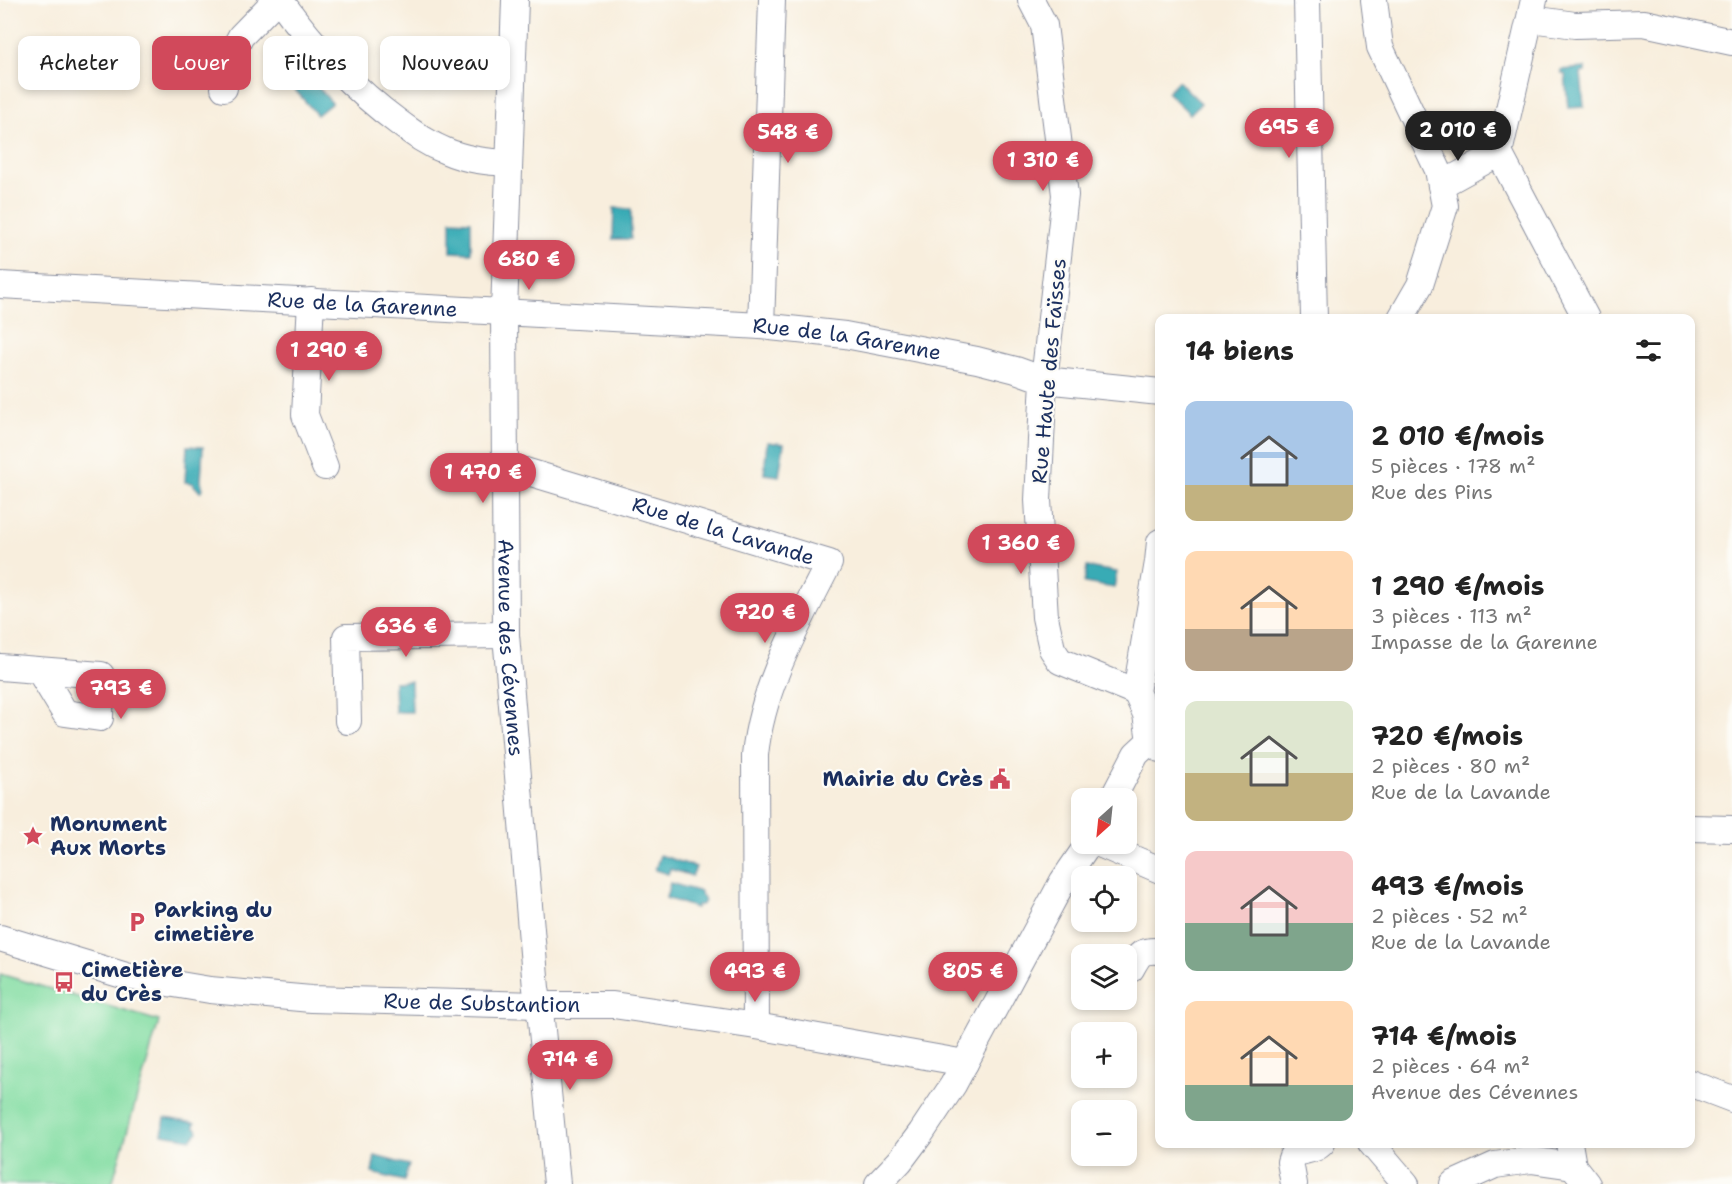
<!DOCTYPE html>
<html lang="fr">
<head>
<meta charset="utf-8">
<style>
	body { margin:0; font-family:"Shantell Sans",sans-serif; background:#f2f2f2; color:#222; height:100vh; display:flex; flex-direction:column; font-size:22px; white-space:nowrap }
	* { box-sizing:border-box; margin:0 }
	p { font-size:20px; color:#767676 }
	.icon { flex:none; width:33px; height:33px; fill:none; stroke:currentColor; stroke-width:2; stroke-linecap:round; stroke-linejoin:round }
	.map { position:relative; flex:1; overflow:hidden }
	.panel { position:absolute; left:1155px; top:314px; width:540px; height:834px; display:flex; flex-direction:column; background:#fff; border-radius:12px; box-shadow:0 3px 9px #0003 }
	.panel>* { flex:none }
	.hud { position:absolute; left:18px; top:36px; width:570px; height:54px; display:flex; gap:12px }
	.needle { width:39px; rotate:207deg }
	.buttons { position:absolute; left:1071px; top:788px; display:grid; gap:12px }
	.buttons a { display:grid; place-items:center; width:66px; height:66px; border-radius:12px; background:#fff; box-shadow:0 3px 9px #0003; font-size:30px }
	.price { position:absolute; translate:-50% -51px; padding:0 14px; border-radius:21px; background:#d1495b; color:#fff; font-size:20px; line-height:39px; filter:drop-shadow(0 2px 3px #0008) }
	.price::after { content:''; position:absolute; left:50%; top:36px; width:18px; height:14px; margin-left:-9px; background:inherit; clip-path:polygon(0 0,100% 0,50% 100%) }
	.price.active { background:#222; color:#fff }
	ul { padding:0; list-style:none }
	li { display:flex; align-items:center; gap:18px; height:150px; padding:0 30px }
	li span { display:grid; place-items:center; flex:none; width:168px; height:120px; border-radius:12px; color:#555 }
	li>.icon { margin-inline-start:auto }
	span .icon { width:72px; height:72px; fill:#fffc; stroke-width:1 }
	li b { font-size:26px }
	h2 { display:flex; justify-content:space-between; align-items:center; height:72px; padding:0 30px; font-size:26px }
	.tag { padding:0 21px; border-radius:12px; background:#fff; box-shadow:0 3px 9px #0003; font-size:21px; line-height:54px }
	.tag.active { background:#d1495b; color:#fff }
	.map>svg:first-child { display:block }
	.green { fill:#83dda3; stroke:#4f8680; stroke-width:1.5 }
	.water { fill:#39abb5; stroke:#2a6d8a; stroke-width:1.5 }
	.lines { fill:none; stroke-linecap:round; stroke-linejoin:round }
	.minor-casing { stroke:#8a8e9e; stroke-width:28 }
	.minor { stroke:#fff; stroke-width:26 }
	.labels { text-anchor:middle; stroke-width:4.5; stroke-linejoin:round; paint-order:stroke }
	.street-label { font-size:21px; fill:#1b2f5e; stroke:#fdfcf7 }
	.poi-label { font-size:21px; font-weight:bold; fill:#1b2f5e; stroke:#fdfcf7; text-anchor:start }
</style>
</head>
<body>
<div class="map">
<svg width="1732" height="1184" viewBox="0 0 1732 1184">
	<rect width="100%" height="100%" fill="#fdfcf7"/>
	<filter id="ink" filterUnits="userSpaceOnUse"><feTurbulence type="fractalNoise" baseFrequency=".0167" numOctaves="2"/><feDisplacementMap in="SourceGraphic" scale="12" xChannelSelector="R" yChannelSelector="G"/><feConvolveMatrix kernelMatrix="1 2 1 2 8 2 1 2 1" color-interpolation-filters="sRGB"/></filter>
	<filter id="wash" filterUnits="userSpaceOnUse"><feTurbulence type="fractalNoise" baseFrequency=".008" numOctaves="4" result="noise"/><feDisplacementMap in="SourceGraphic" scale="24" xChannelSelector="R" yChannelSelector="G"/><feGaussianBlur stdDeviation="1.35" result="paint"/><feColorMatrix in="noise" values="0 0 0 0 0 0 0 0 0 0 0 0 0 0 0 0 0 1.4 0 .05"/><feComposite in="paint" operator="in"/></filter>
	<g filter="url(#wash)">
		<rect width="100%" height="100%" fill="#f8eedd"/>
		<path class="green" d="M 0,974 L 159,1021 L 112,1184 L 0,1184 Z"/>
		<g class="water">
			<path d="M 1585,68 L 1585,72 L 1581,73 L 1584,107 L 1568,108 L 1565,74 L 1562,74 L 1561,70 Z"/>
			<path d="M 305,72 L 332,103 L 317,115 L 290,84 Z"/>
			<path d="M 1178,81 L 1201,103 L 1190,114 L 1167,92 Z"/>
			<path d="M 614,208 L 631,209 L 631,239 L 613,239 Z"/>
			<path d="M 451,220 L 471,221 L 471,253 L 451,252 Z"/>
			<path d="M 767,442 L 784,444 L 779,476 L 764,474 Z"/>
			<path d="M 187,446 L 203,447 L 201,481 L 203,489 L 200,492 L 192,483 L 185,482 Z"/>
			<path d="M 1087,567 L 1117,572 L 1114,588 L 1084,583 Z"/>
			<path d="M 411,681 L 412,712 L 395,712 L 394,682 Z"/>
			<path d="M 660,855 L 696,867 L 692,876 L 670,869 L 668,874 L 655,870 Z"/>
			<path d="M 670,883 L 701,892 L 700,895 L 703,896 L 705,901 L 701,905 L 697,905 L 696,908 L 666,898 Z"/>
			<path d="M 165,1118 L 195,1123 L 194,1126 L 197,1129 L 198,1132 L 191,1139 L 162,1134 Z"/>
			<path d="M 375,1156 L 409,1165 L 404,1181 L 372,1173 Z"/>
		</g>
	</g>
	<g filter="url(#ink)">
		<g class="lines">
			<g class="minor-casing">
				<g id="minor">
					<path d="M 280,0 C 313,46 352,88 398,122 C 414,134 428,144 446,151 C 466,160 488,162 509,163"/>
					<path id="s1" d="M 515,0 L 504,312 L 506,635 L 536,988 L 541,1020 L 557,1184"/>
					<path d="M 1031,0 L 1044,25 L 1065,195 L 1044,380 L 1038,500 L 1045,617 L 1052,649 L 1060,661 L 1136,692"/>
					<path d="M 1307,0 L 1314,318"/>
					<path d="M 1374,0 L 1380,47 L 1438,170 L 1445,206 L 1420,285 L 1401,318"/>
					<path d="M 1534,0 L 1499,153 L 1586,318"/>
					<path d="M 1531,19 L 1575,25 L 1644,23 L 1732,42"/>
					<path d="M 224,88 L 228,60 L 241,36 L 276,0"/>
					<path d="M 1441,185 L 1499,153"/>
					<path id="s2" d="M 0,285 L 761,326 L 845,335 L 977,360 L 1016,370 L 1044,380 L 1160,392"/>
					<path d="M 311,301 L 305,415 L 325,467"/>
					<path d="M 761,326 L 772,0"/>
					<path id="s3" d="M 505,465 L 829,563 C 798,624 762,686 755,755 L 756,1026"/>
					<path d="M 1160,542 L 1158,562 L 1136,692 L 1146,714 L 1150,741 L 1160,749"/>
					<path d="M 0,667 L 101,675 L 100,718 L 65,713 L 39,670"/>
					<path d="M 348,721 L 346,637 L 506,635"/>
					<path d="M 1113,798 L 1136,754 L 1150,741"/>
					<path d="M 1690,828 L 1732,829"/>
					<path d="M 1097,843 L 1160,870"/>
					<path id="s4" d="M 0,938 L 126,976 L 210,990 L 311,999 L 538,1005 L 613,1005 L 756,1026 L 965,1063"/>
					<path d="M 1131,969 C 1140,953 1141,950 1160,951"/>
					<path d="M 1690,1083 L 1732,1099"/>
					<path d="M 1371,1143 L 1406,1184"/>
					<path d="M 1569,1143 L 1573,1166 L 1587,1184"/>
					<path d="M 878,1184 L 900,1161 L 921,1133 L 953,1085 L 1063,881 L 1089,843"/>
					<path d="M 1294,1184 L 1290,1162 L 1292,1156 C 1301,1149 1314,1152 1322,1143"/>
					<path d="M 1453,1184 L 1495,1165 L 1531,1160 L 1573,1166"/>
				</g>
			</g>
			<use href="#minor" class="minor"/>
		</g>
	</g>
	<defs>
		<g id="civic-bare" transform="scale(1.62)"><path d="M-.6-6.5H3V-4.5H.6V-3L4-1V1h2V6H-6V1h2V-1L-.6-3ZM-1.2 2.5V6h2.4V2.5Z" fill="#d1495b" stroke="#fdfcf7" stroke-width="2.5" paint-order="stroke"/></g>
		<g id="sight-bare" transform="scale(1.62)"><path d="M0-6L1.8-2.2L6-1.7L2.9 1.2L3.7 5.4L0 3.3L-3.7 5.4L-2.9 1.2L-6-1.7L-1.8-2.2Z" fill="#d1495b" stroke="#fdfcf7" stroke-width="2.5" paint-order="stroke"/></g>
		<g id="parking-bare" transform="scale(1.62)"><path d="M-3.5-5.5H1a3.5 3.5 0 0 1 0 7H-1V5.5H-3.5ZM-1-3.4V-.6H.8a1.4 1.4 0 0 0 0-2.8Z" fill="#d1495b" stroke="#fdfcf7" stroke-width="2.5" paint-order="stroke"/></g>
		<g id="bus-bare" transform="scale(1.62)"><path d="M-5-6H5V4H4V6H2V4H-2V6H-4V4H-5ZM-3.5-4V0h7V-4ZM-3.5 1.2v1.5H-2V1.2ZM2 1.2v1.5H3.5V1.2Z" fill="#d1495b" stroke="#fdfcf7" stroke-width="2.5" paint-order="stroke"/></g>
	</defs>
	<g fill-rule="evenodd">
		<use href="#civic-bare" x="1000" y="779"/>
		<use href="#sight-bare" x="33" y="836"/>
		<use href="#parking-bare" x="137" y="922"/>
		<use href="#bus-bare" x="64" y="982"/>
	</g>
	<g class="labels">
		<g class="street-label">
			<text dy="7" stroke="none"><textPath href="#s2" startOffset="363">Rue de la Garenne</textPath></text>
			<text dy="7" stroke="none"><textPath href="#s2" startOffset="849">Rue de la Garenne</textPath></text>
			<text transform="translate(1049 371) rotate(-85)" y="7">Rue Haute des Faïsses</text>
			<text dy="7" stroke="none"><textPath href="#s3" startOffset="228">Rue de la Lavande</textPath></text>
			<text dy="7" stroke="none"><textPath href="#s1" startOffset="648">Avenue des Cévennes</textPath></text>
			<text dy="7" stroke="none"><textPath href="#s4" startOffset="489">Rue de Substantion</textPath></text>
		</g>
		<g class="poi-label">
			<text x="983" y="786" text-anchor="end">Mairie du Crès</text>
			<text x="50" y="831">Monument<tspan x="50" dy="24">Aux Morts</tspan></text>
			<text x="154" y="917">Parking du<tspan x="154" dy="24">cimetière</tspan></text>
			<text x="81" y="977">Cimetière<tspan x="81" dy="24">du Crès</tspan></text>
		</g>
	</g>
</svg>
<div class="buttons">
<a><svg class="needle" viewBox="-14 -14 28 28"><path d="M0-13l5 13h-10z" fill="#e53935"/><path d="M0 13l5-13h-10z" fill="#767676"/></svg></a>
<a><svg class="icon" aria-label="locate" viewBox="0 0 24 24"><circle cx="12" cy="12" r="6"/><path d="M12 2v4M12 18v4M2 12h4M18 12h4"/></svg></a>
<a><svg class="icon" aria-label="layers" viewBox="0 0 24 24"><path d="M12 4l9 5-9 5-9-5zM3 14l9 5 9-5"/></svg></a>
<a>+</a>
<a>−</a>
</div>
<b class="price" style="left:1289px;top:159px">695 €</b>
<b class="price active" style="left:1458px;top:162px">2 010 €</b>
<b class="price" style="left:788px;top:164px">548 €</b>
<b class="price" style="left:1043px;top:192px">1 310 €</b>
<b class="price" style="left:529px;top:291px">680 €</b>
<b class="price" style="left:329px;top:382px">1 290 €</b>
<b class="price" style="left:483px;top:504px">1 470 €</b>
<b class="price" style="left:1021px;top:575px">1 360 €</b>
<b class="price" style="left:765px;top:644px">720 €</b>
<b class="price" style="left:406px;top:658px">636 €</b>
<b class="price" style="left:121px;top:720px">793 €</b>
<b class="price" style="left:755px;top:1003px">493 €</b>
<b class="price" style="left:973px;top:1003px">805 €</b>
<b class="price" style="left:570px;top:1091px">714 €</b>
<div class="hud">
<a class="tag">Acheter</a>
<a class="tag active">Louer</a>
<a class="tag">Filtres</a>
<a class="tag">Nouveau</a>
</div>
<section class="panel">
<h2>14 biens<svg class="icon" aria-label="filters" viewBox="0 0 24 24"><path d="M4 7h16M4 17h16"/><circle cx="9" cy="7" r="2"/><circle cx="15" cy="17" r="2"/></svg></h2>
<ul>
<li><span style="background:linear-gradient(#a9c7e8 70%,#c2b280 0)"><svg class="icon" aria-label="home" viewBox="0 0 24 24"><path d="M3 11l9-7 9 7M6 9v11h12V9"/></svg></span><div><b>2 010 €/mois</b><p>5 pièces · 178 m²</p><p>Rue des Pins</p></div></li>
<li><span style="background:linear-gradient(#ffd9b3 65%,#b9a48a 0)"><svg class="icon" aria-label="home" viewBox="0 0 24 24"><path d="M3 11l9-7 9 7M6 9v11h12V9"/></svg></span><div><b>1 290 €/mois</b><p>3 pièces · 113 m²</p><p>Impasse de la Garenne</p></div></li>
<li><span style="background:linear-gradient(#dfe7d0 60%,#c2b280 0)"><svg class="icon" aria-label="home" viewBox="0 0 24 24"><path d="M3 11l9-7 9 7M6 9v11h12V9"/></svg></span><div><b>720 €/mois</b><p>2 pièces · 80 m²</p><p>Rue de la Lavande</p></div></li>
<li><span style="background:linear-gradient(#f6c9c9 60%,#7fa58c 0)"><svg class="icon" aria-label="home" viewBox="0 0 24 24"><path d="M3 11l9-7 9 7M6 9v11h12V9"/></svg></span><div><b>493 €/mois</b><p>2 pièces · 52 m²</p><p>Rue de la Lavande</p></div></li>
<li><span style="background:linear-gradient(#ffd9b3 70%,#7fa58c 0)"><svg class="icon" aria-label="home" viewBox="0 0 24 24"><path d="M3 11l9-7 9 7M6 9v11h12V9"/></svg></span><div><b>714 €/mois</b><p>2 pièces · 64 m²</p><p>Avenue des Cévennes</p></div></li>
</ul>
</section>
</div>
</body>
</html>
